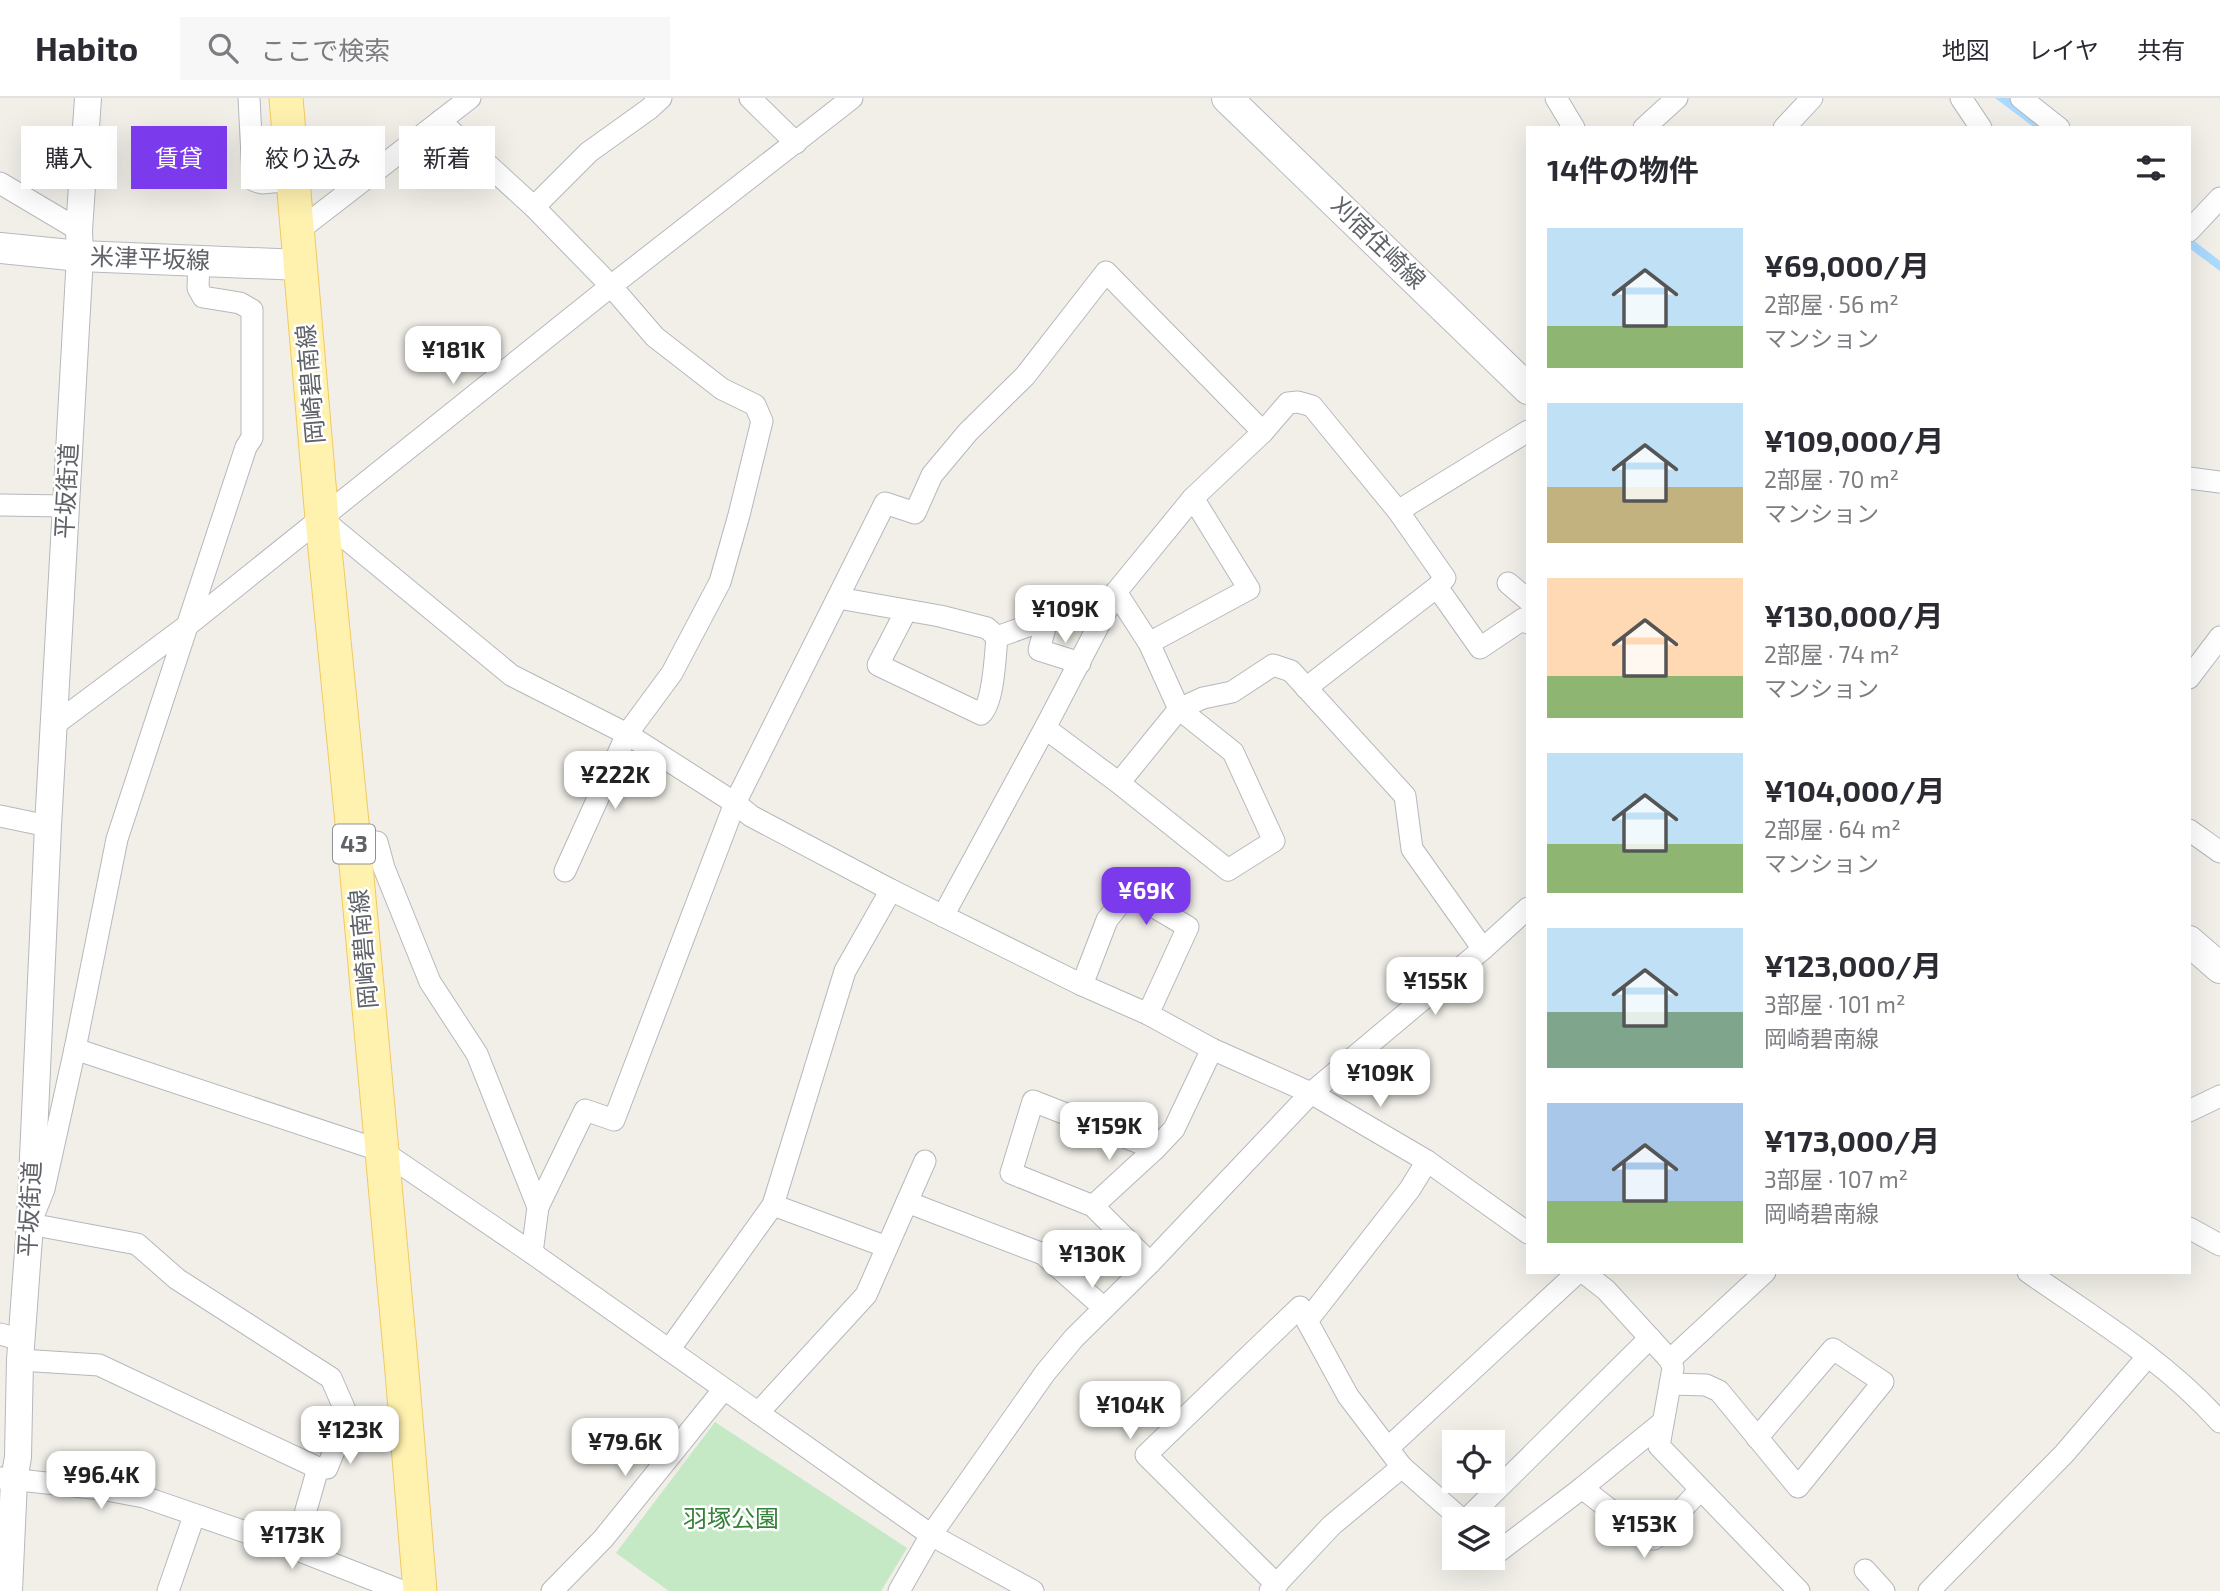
<!DOCTYPE html>
<html lang="ja">
<head>
<meta charset="utf-8">
<style>
	body { margin:0; font-family:"Exo 2","Noto Sans JP",sans-serif; background:#f7f7f7; color:#2b2b33; height:100vh; display:flex; flex-direction:column; font-size:26px; white-space:nowrap }
	* { box-sizing:border-box; margin:0 }
	p { font-size:23px; color:#7c7c81 }
	.icon { flex:none; width:38px; height:38px; fill:none; stroke:currentColor; stroke-width:2; stroke-linecap:round; stroke-linejoin:round }
	.map { position:relative; flex:1; overflow:hidden }
	.sheet { position:absolute; left:1526px; top:28px; width:665px; height:1148px; display:flex; flex-direction:column; background:#fff; border-radius:0px; box-shadow:0 7px 28px #0002 }
	.sheet>* { flex:none }
	.top-card { position:absolute; left:21px; top:28px; width:665px; height:63px; display:flex; gap:14px }
	.tools { position:absolute; left:1442px; top:1332px; display:grid; gap:14px }
	.tools a { display:grid; place-items:center; width:63px; height:63px; border-radius:0px; background:#fff; box-shadow:0 7px 28px #0002; font-size:35px }
	.price { position:absolute; translate:-50% -60px; padding:0 16px; border-radius:14px; background:#fff; color:#222; font-size:23px; line-height:46px; filter:drop-shadow(0 2px 4px #0008) }
	.price::after { content:''; position:absolute; left:50%; top:42px; width:21px; height:16px; margin-left:-10px; background:inherit; clip-path:polygon(0 0,100% 0,50% 100%) }
	.price.current { background:#7c3aed; color:#fff }
	ul { padding:0; list-style:none }
	li { display:flex; align-items:center; gap:21px; height:175px; padding:0 21px }
	li span { display:grid; place-items:center; flex:none; width:196px; height:140px; border-radius:0px; color:#555 }
	li>.icon { margin-inline-start:auto }
	span .icon { width:84px; height:84px; fill:#fffc; stroke-width:1 }
	li b { font-size:30px }
	h2 { display:flex; justify-content:space-between; align-items:center; height:84px; padding:0 21px; font-size:30px }
	.pill { padding:0 24px; border-radius:0px; background:#fff; box-shadow:0 7px 28px #0002; font-size:24px; line-height:63px }
	.pill.current { background:#7c3aed; color:#fff }
	header { display:flex; align-items:center; gap:42px; box-sizing:border-box; height:98px; padding:0 35px; background:#fff; border-bottom:2px solid #e1e1e2 }
	header strong { font-size:33px }
	nav { display:flex; gap:38px; margin-inline-start:auto; font-size:24px }
	.search { width:490px; height:63px; background:#f7f7f7; display:flex; align-items:center; gap:18px; box-sizing:border-box; padding:0 24px; border-radius:0px; color:#7c7c81; font-size:26px }
	.map>svg:first-child { display:block }
	.green { fill:#c5e8c5 }
	.water { fill:#aadaff }
	.lines { fill:none; stroke-linecap:round; stroke-linejoin:round }
	.minor-casing { stroke:#b5b8bc; stroke-width:23 }
	.tertiary-casing { stroke:#b5b8bc; stroke-width:28 }
	.secondary-casing { stroke:#b6babf; stroke-width:32 }
	.primary-casing { stroke:#f2c960; stroke-width:35 }
	.minor { stroke:#fff; stroke-width:21 }
	.tertiary { stroke:#fff; stroke-width:26 }
	.secondary { stroke:#fff; stroke-width:30 }
	.primary { stroke:#fff2af; stroke-width:33 }
	.labels { text-anchor:middle; stroke-width:5; stroke-linejoin:round; paint-order:stroke }
	.shield { fill:#fff; stroke:#8f9295; stroke-width:2 }
	.shield-label { font-size:23px; font-weight:bold; fill:#5f6368 }
	.street-label { font-size:24px; fill:#5f6368; stroke:#fff }
	.park-label { font-size:24px; fill:#348238; stroke:#fff }
</style>
</head>
<body>
<header>
<strong>Habito</strong>
<div class="search"><svg class="icon" aria-label="search" viewBox="0 0 24 24"><circle cx="10" cy="10" r="6"/><path d="M15 15l6 6"/></svg>ここで検索</div>
<nav><a>地図</a><a>レイヤ</a><a>共有</a></nav>
</header>
<div class="map">
<svg width="2220" height="1493" viewBox="0 0 2220 1493">
	<rect width="100%" height="100%" fill="#f1efe8"/>
	<path class="green" d="M 715,1324 L 907,1450 L 881,1493 L 669,1493 L 616,1455 Z"/>
	<g class="water">
		<path d="M 1995,0 L 2010,0 L 2048,30 L 2035,30 Z"/>
		<path d="M 2189,139 L 2220,163 L 2220,173 L 2189,150 Z"/>
	</g>
	<g class="lines">
		<g class="minor-casing">
			<g id="minor">
				<path d="M 249,0 L 253,78 L 255,83 L 262,85 L 294,82"/>
				<path d="M 750,0 L 796,45"/>
				<path d="M 1556,0 L 1574,30"/>
				<path d="M 1961,0 L 1981,30"/>
				<path d="M 2021,0 L 2059,30"/>
				<path d="M 440,23 L 534,109 L 611,188 L 655,239 L 722,291 L 755,307 L 762,323 L 739,417 L 720,484 L 672,575 L 627,636 L 565,773"/>
				<path d="M 1644,30 L 1677,0"/>
				<path d="M 1784,30 L 1812,0"/>
				<path d="M 0,85 L 79,132"/>
				<path d="M 534,109 L 589,54 L 649,11 L 661,0"/>
				<path d="M 298,133 L 470,0"/>
				<path d="M 2189,133 L 2220,100"/>
				<path d="M 199,163 L 198,190 L 203,199 L 240,205 L 252,212 L 252,340 L 246,349 L 117,741 L 75,951 L 44,1091 L 30,1126 L 137,1146 L 177,1181 L 331,1280 L 348,1319 L 379,1336 L 408,1342"/>
				<path d="M 2189,380 L 2220,384"/>
				<path d="M 0,407 L 66,408"/>
				<path d="M 1398,413 L 1528,333"/>
				<path d="M 322,421 L 511,577 L 627,636 L 735,705 L 751,718 L 891,792 L 1082,887 L 1148,916 L 1212,951 L 1311,995 L 1427,1063 L 1528,1135"/>
				<path d="M 1508,485 L 1528,502"/>
				<path d="M 1437,489 L 1480,550 L 1523,521 L 1528,525"/>
				<path d="M 1116,494 L 1149,545 L 1179,611 L 1203,600 L 1232,594 L 1273,567 L 1291,573 L 1405,698 L 1412,751 L 1483,851"/>
				<path d="M 838,500 L 940,518 L 987,530 L 997,539 C 995,558 994,604 981,616 L 878,567 L 906,513"/>
				<path d="M 1048,519 L 1039,552 L 1080,565"/>
				<path d="M 997,539 L 1064,515 L 1075,502"/>
				<path d="M 1149,545 L 1249,491 L 1193,400"/>
				<path d="M 2189,580 L 2220,539"/>
				<path d="M 54,627 L 188,527 L 611,188 L 852,0"/>
				<path d="M 1045,630 L 1119,685 L 1228,772 L 1274,743 L 1233,654 L 1179,611 L 1119,685"/>
				<path d="M 0,718 L 48,728"/>
				<path d="M 2189,732 L 2220,754"/>
				<path d="M 354,745 L 377,744 L 384,770 L 430,884 L 477,956 L 538,1109 L 532,1155"/>
				<path d="M 943,818 L 1045,630 L 1116,494 L 1193,400 L 1263,334 L 1288,305 L 1298,304 L 1312,308 L 1398,413 L 1445,480 L 1437,489 L 1306,590"/>
				<path d="M 1082,887 L 1107,822 L 1129,794 L 1188,829 L 1148,916"/>
				<path d="M 75,951 L 382,1053 L 532,1155 L 931,1437 L 1033,1493"/>
				<path d="M 2189,1013 L 2220,998"/>
				<path d="M 907,1104 L 1043,1156 L 1104,1210"/>
				<path d="M 773,1107 L 887,1149"/>
				<path d="M 1093,1108 L 1155,1051"/>
				<path d="M 538,1109 L 585,1012 L 614,1022 L 735,705 L 885,405 L 915,415 L 932,377 L 968,334 L 1025,278 L 1106,174 L 1263,334"/>
				<path d="M 2189,1130 L 2220,1147"/>
				<path d="M 1150,1165 L 1093,1108 L 1011,1075 L 1033,1003 L 1155,1051 L 1174,1031 L 1212,951"/>
				<path d="M 1583,1174 L 1606,1192 L 1670,1262 L 1673,1270 L 1659,1348 L 1799,1493"/>
				<path d="M 2028,1174 C 2094,1220 2166,1263 2220,1324"/>
				<path d="M 0,1236 L 22,1242"/>
				<path d="M 669,1252 L 773,1107 L 845,873 L 891,792"/>
				<path d="M 20,1262 L 99,1267 L 318,1370 L 295,1451"/>
				<path d="M 1670,1262 L 1765,1174"/>
				<path d="M 1671,1286 L 1706,1287 L 1719,1293 L 1798,1389 L 1883,1284 L 1833,1251 L 1757,1340"/>
				<path d="M 758,1315 L 866,1197 L 925,1063"/>
				<path d="M 1388,1350 L 1578,1174"/>
				<path d="M 1402,1369 L 1461,1421"/>
				<path d="M 318,1370 L 327,1370 L 348,1319"/>
				<path d="M 0,1380 L 101,1391 L 144,1399 L 295,1451 L 402,1493"/>
				<path d="M 1582,1390 L 1648,1441 L 1654,1441 L 1700,1392"/>
				<path d="M 1467,1421 L 1650,1240"/>
				<path d="M 1493,1449 L 1498,1454 L 1582,1390 L 1663,1324"/>
				<path d="M 1865,1472 L 1884,1493"/>
				<path d="M 1277,1487 L 1146,1357 L 1300,1209"/>
				<path d="M 168,1493 L 194,1418"/>
				<path d="M 552,1493 L 603,1441 L 724,1291"/>
				<path d="M 899,1493 L 931,1437 L 1045,1275 L 1074,1240 L 1150,1165 L 1311,995 L 1483,851 L 1528,810"/>
				<path d="M 1270,1493 L 1332,1427 L 1402,1369 L 1348,1298 L 1307,1223 L 1410,1091 L 1427,1063"/>
				<path d="M 1929,1493 L 2064,1356 L 2148,1258"/>
			</g>
		</g>
		<g class="tertiary-casing">
			<path id="tertiary" d="M 9,1493 L 14,1382 L 18,1359 L 20,1262 L 30,1126 L 48,728 L 80,158 L 79,132 L 88,0"/>
		</g>
		<g class="secondary-casing">
			<g id="secondary">
				<path d="M 1227,0 L 1528,291"/>
				<path d="M 0,150 L 80,158 L 301,167"/>
				<path d="M 2189,843 L 2220,870"/>
			</g>
		</g>
		<g class="primary-casing">
			<path id="primary" d="M 286,0 L 322,421 L 354,745 L 402,1274 L 420,1493"/>
		</g>
		<use href="#minor" class="minor"/>
		<use href="#tertiary" class="tertiary"/>
		<use href="#secondary" class="secondary"/>
		<use href="#primary" class="primary"/>
	</g>
	<g class="labels">
		<rect class="shield" x="333" y="726.5" width="42" height="39" rx="5"/>
		<g class="shield-label">
			<text x="354" y="754">43</text>
		</g>
		<g class="street-label">
			<text transform="translate(1378 145) rotate(44)" y="8">刈宿住崎線</text>
			<text transform="translate(150 161) rotate(2)" y="8">米津平坂線</text>
			<text transform="translate(311 286) rotate(-95)" y="8">岡崎碧南線</text>
			<text transform="translate(67 393) rotate(-87)" y="8">平坂街道</text>
			<text transform="translate(364 851) rotate(-95)" y="8">岡崎碧南線</text>
			<text transform="translate(30 1111) rotate(-87)" y="8">平坂街道</text>
		</g>
		<g class="park-label">
			<text x="731" y="1429">羽塚公園</text>
		</g>
	</g>
</svg>
<div class="tools">
<a><svg class="icon" aria-label="locate" viewBox="0 0 24 24"><circle cx="12" cy="12" r="6"/><path d="M12 2v4M12 18v4M2 12h4M18 12h4"/></svg></a>
<a><svg class="icon" aria-label="layers" viewBox="0 0 24 24"><path d="M12 4l9 5-9 5-9-5zM3 14l9 5 9-5"/></svg></a>
</div>
<b class="price" style="left:453px;top:288px">¥181K</b>
<b class="price" style="left:1065px;top:547px">¥109K</b>
<b class="price" style="left:615px;top:713px">¥222K</b>
<b class="price current" style="left:1146px;top:829px">¥69K</b>
<b class="price" style="left:1435px;top:919px">¥155K</b>
<b class="price" style="left:1380px;top:1011px">¥109K</b>
<b class="price" style="left:1109px;top:1064px">¥159K</b>
<b class="price" style="left:1092px;top:1192px">¥130K</b>
<b class="price" style="left:1130px;top:1343px">¥104K</b>
<b class="price" style="left:350px;top:1368px">¥123K</b>
<b class="price" style="left:625px;top:1380px">¥79.6K</b>
<b class="price" style="left:101px;top:1413px">¥96.4K</b>
<b class="price" style="left:1644px;top:1462px">¥153K</b>
<b class="price" style="left:292px;top:1473px">¥173K</b>
<div class="top-card">
<a class="pill">購入</a>
<a class="pill current">賃貸</a>
<a class="pill">絞り込み</a>
<a class="pill">新着</a>
</div>
<section class="sheet">
<h2>14件の物件<svg class="icon" aria-label="filters" viewBox="0 0 24 24"><path d="M4 7h16M4 17h16"/><circle cx="9" cy="7" r="2"/><circle cx="15" cy="17" r="2"/></svg></h2>
<ul>
<li><span style="background:linear-gradient(#bfe0f5 70%,#8fb573 0)"><svg class="icon" aria-label="home" viewBox="0 0 24 24"><path d="M3 11l9-7 9 7M6 9v11h12V9"/></svg></span><div><b>¥69,000/月</b><p>2部屋 · 56 m²</p><p>マンション</p></div></li>
<li><span style="background:linear-gradient(#bfe0f5 60%,#c2b280 0)"><svg class="icon" aria-label="home" viewBox="0 0 24 24"><path d="M3 11l9-7 9 7M6 9v11h12V9"/></svg></span><div><b>¥109,000/月</b><p>2部屋 · 70 m²</p><p>マンション</p></div></li>
<li><span style="background:linear-gradient(#ffd9b3 70%,#8fb573 0)"><svg class="icon" aria-label="home" viewBox="0 0 24 24"><path d="M3 11l9-7 9 7M6 9v11h12V9"/></svg></span><div><b>¥130,000/月</b><p>2部屋 · 74 m²</p><p>マンション</p></div></li>
<li><span style="background:linear-gradient(#bfe0f5 65%,#8fb573 0)"><svg class="icon" aria-label="home" viewBox="0 0 24 24"><path d="M3 11l9-7 9 7M6 9v11h12V9"/></svg></span><div><b>¥104,000/月</b><p>2部屋 · 64 m²</p><p>マンション</p></div></li>
<li><span style="background:linear-gradient(#bfe0f5 60%,#7fa58c 0)"><svg class="icon" aria-label="home" viewBox="0 0 24 24"><path d="M3 11l9-7 9 7M6 9v11h12V9"/></svg></span><div><b>¥123,000/月</b><p>3部屋 · 101 m²</p><p>岡崎碧南線</p></div></li>
<li><span style="background:linear-gradient(#a9c7e8 70%,#8fb573 0)"><svg class="icon" aria-label="home" viewBox="0 0 24 24"><path d="M3 11l9-7 9 7M6 9v11h12V9"/></svg></span><div><b>¥173,000/月</b><p>3部屋 · 107 m²</p><p>岡崎碧南線</p></div></li>
</ul>
</section>
</div>
</body>
</html>
